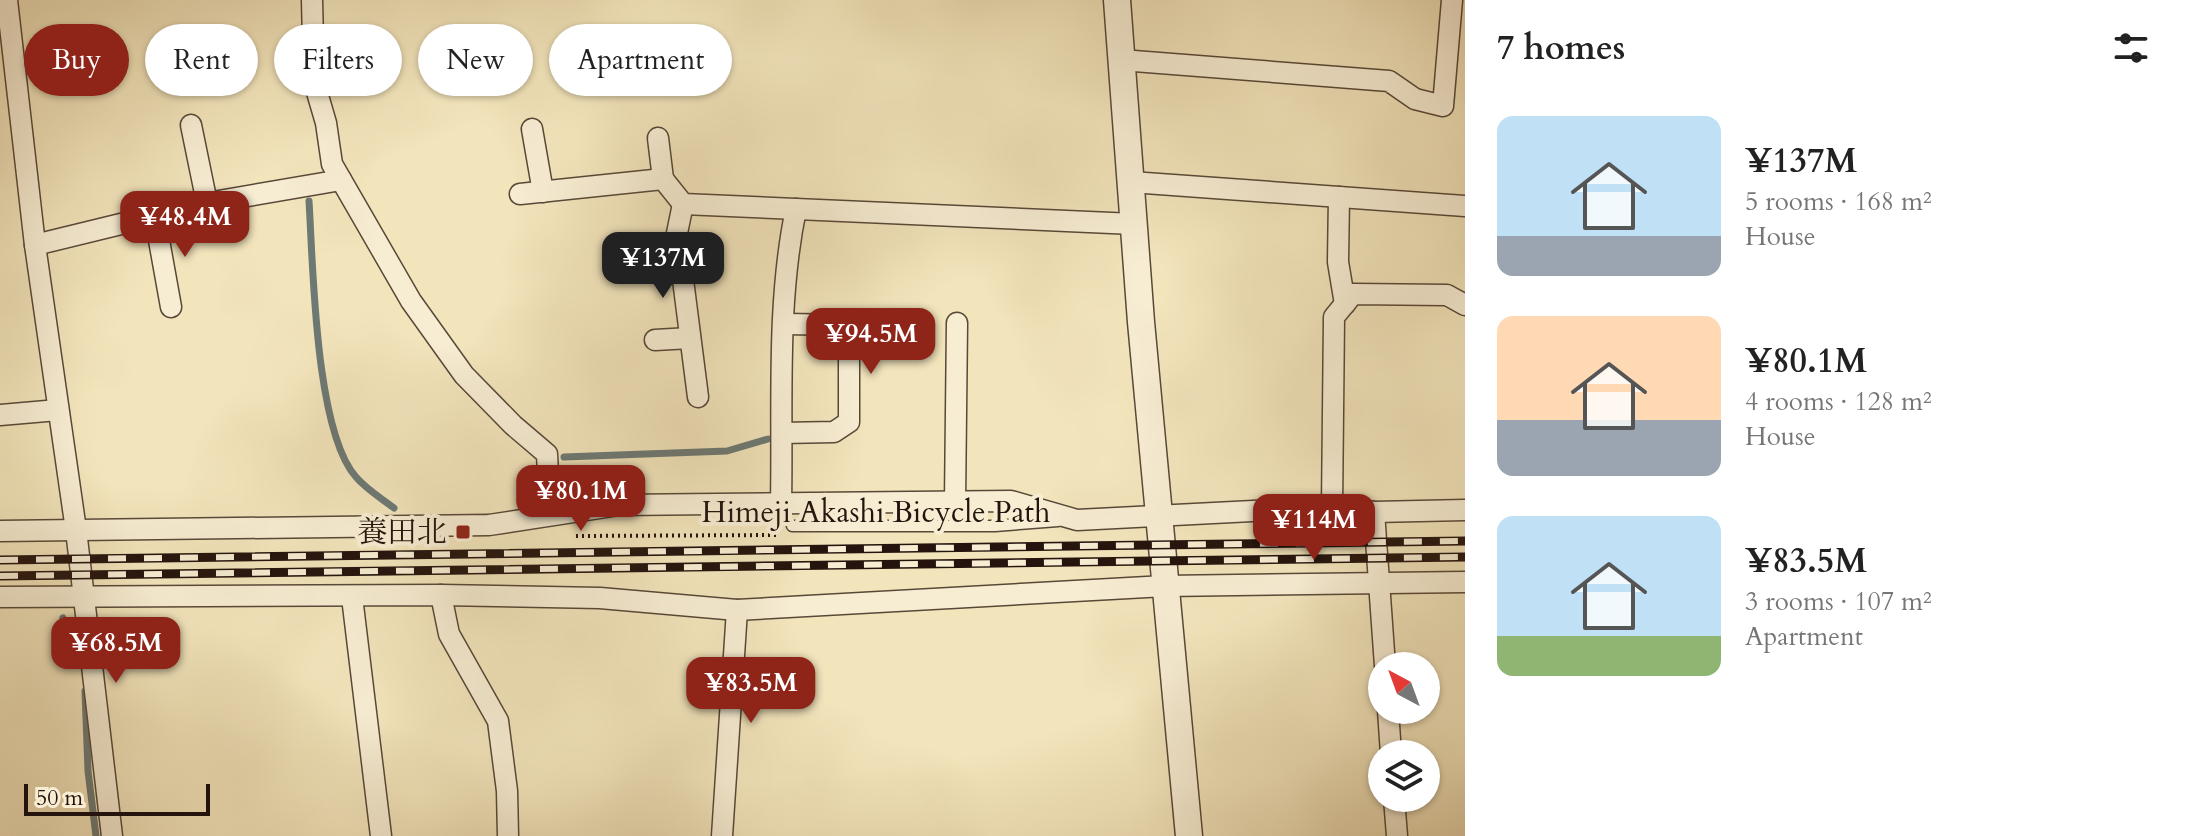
<!DOCTYPE html>
<html lang="en">
<head>
<meta charset="utf-8">
<style>
	body { margin:0; font-family:Cardo,"Noto Serif JP",serif; background:#f6f6f6; color:#222; height:100vh; display:flex; flex-direction:column; font-size:30px; white-space:nowrap }
	* { box-sizing:border-box; margin:0 }
	p { font-size:26px; color:#767676 }
	.icon { flex:none; width:44px; height:44px; fill:none; stroke:currentColor; stroke-width:2; stroke-linecap:round; stroke-linejoin:round }
	.map { position:relative; flex:1; overflow:hidden }
	.details { display:flex; flex-direction:column; background:#fff; width:720px }
	.details>* { flex:none }
	.banner { position:absolute; left:24px; top:24px; width:760px; height:72px; display:flex; gap:16px }
	.needle { width:52px; rotate:319deg }
	.controls { position:absolute; left:1368px; top:652px; display:grid; gap:16px }
	.controls a { display:grid; place-items:center; width:72px; height:72px; border-radius:50%; background:#fff; box-shadow:0 2px 6px #0004; font-size:40px }
	.scale { position:absolute; left:24px; bottom:20px; width:186px; box-sizing:border-box; padding-left:8px; border:4px solid #25140d; border-top:0; font-size:22px; line-height:28px; white-space:nowrap; color:#25140d; -webkit-text-stroke:6px #f7edd3; paint-order:stroke }
	.price { position:absolute; translate:-50% -68px; padding:0 18px; border-radius:16px; background:#8f2418; color:#fff; font-size:26px; line-height:52px; filter:drop-shadow(0 2px 4px #0008) }
	.price::after { content:''; position:absolute; left:50%; top:48px; width:24px; height:18px; margin-left:-12px; background:inherit; clip-path:polygon(0 0,100% 0,50% 100%) }
	.price.selected { background:#222; color:#fff }
	ul { padding:0; list-style:none }
	li { display:flex; align-items:center; gap:24px; height:200px; padding:0 32px }
	li span { display:grid; place-items:center; flex:none; width:224px; height:160px; border-radius:16px; color:#555 }
	li>.icon { margin-inline-start:auto }
	span .icon { width:96px; height:96px; fill:#fffc; stroke-width:1 }
	li b { font-size:34px }
	h2 { display:flex; justify-content:space-between; align-items:center; height:96px; padding:0 32px; font-size:34px }
	.pill { padding:0 28px; border-radius:36px; background:#fff; box-shadow:0 2px 6px #0004; font-size:28px; line-height:72px }
	.pill.selected { background:#8f2418; color:#fff }
	main { display:flex; flex:1; min-height:0 }
	.map>svg:first-child { display:block }
	.lines { fill:none; stroke-linecap:round; stroke-linejoin:round }
	.stream { stroke:#6d7974; stroke-width:7 }
	.service-casing { stroke:#584838; stroke-width:13 }
	.minor-casing { stroke:#584838; stroke-width:23 }
	.tertiary-casing { stroke:#584838; stroke-width:29 }
	.path { stroke:#25140d; stroke-width:4; stroke-dasharray:2 4; stroke-linecap:butt }
	.service { stroke:#f7edd3; stroke-width:10 }
	.minor { stroke:#f7edd3; stroke-width:20 }
	.tertiary { stroke:#f7edd3; stroke-width:26 }
	.rail-casing { stroke:#25140d; stroke-width:9 }
	.rail { stroke:#f7edd3; stroke-width:6; stroke-dasharray:18; stroke-linecap:butt }
	.poi-dot { fill:#8f2418; stroke:#f7edd3; stroke-width:3 }
	.labels { text-anchor:middle; stroke-width:8; stroke-linejoin:round; paint-order:stroke }
	.street-label { font-size:30px; fill:#25140d; stroke:#f7edd3 }
	.poi-label { font-size:30px; fill:#25140d; stroke:#f7edd3; text-anchor:end }
</style>
</head>
<body>
<main>
<div class="map">
<svg width="1465" height="836" viewBox="0 0 1465 836">
	<rect width="100%" height="100%" fill="#f2e4bb"/>
	<filter id="stains"><feTurbulence type="fractalNoise" baseFrequency=".0025" numOctaves="4"/><feColorMatrix values="0 0 0 0 .2 0 0 0 0 .09 0 0 0 0 .02 0 0 0 .5 -.17"/></filter>
	<radialGradient id="worn" r=".72"><stop offset=".6" stop-color="#630" stop-opacity="0"/><stop offset="1" stop-color="#630" stop-opacity=".3"/></radialGradient>
	<g class="lines">
		<g class="stream">
			<path d="M 309,201 C 313,264 315,431 356,477 C 366,489 381,498 394,508"/>
			<path d="M 564,457 L 727,451 L 768,439"/>
			<path d="M 63,618 L 84,663"/>
			<path d="M 85,691 L 88,771 L 96,836"/>
		</g>
		<g class="service-casing">
			<path id="service" d="M 792,526 L 995,526 L 1058,521"/>
		</g>
		<g class="minor-casing">
			<g id="minor">
				<path d="M 7,0 L 35,245 L 76,530 L 112,836"/>
				<path d="M 312,0 L 314,82 L 326,123 L 332,164 L 411,301 L 464,375 L 513,425 L 547,454 L 550,515"/>
				<path d="M 1121,60 L 1389,81 L 1415,99 L 1443,106 L 1452,0"/>
				<path d="M 191,125 L 207,203"/>
				<path d="M 532,129 L 543,192"/>
				<path d="M 658,138 L 663,179"/>
				<path d="M 1131,182 L 1465,206"/>
				<path d="M 520,194 L 663,179 L 683,204 L 1134,224"/>
				<path d="M 1339,197 L 1338,262 L 1345,304"/>
				<path d="M 683,204 L 677,233 L 698,397"/>
				<path d="M 155,218 L 171,307"/>
				<path d="M 35,245 L 207,203 L 341,180"/>
				<path d="M 655,340 L 690,338"/>
				<path d="M 0,415 L 58,410"/>
				<path d="M 782,433 L 834,432 L 849,422 L 849,325 L 784,324"/>
				<path d="M 955,502 L 957,323"/>
				<path d="M 781,503 C 783,406 776,305 796,209"/>
				<path d="M 1332,507 L 1334,317 L 1353,294 L 1447,295 L 1465,305"/>
				<path d="M 1374,512 L 1385,666"/>
				<path d="M 0,531 L 489,525 L 619,505 L 1011,501 L 1077,520 L 1332,507 L 1374,512 L 1465,510"/>
				<path d="M 441,595 L 449,634 L 498,721 L 507,791 L 508,836"/>
				<path d="M 0,597 L 441,595 L 600,598 L 737,610 L 1165,586 L 1465,582"/>
				<path d="M 352,597 L 381,836"/>
				<path d="M 1388,710 L 1391,754"/>
				<path d="M 1394,798 L 1397,836"/>
				<path d="M 722,836 L 737,610"/>
			</g>
		</g>
		<g class="tertiary-casing">
			<path id="tertiary" d="M 1117,0 L 1141,322 L 1189,836"/>
		</g>
		<path class="path" d="M 576,536 L 779,535"/>
		<use href="#service" class="service"/>
		<use href="#minor" class="minor"/>
		<use href="#tertiary" class="tertiary"/>
		<g class="rail-casing">
			<g id="rail">
				<path d="M 0,560 L 1465,541"/>
				<path d="M 0,576 L 1465,557"/>
			</g>
		</g>
		<use href="#rail" class="rail"/>
	</g>
	<rect class="poi-dot" x="455" y="524" width="16" height="16" rx="4"/>
	<g class="labels">
		<g class="street-label">
			<text x="876" y="522">Himeji Akashi Bicycle Path</text>
		</g>
		<g class="poi-label">
			<text x="447" y="542">養田北</text>
		</g>
	</g>
	<rect width="100%" height="100%" filter="url(#stains)"/>
	<rect width="100%" height="100%" fill="url(#worn)"/>
</svg>
<div class="controls">
<a><svg class="needle" viewBox="-14 -14 28 28"><path d="M0-13l5 13h-10z" fill="#e53935"/><path d="M0 13l5-13h-10z" fill="#767676"/></svg></a>
<a><svg class="icon" aria-label="layers" viewBox="0 0 24 24"><path d="M12 4l9 5-9 5-9-5zM3 14l9 5 9-5"/></svg></a>
</div>
<div class="scale">50 m</div>
<b class="price" style="left:185px;top:259px">¥48.4M</b>
<b class="price selected" style="left:663px;top:300px">¥137M</b>
<b class="price" style="left:871px;top:376px">¥94.5M</b>
<b class="price" style="left:581px;top:533px">¥80.1M</b>
<b class="price" style="left:1314px;top:562px">¥114M</b>
<b class="price" style="left:116px;top:685px">¥68.5M</b>
<b class="price" style="left:751px;top:725px">¥83.5M</b>
<div class="banner">
<a class="pill selected">Buy</a>
<a class="pill">Rent</a>
<a class="pill">Filters</a>
<a class="pill">New</a>
<a class="pill">Apartment</a>
</div>
</div>
<section class="details">
<h2>7 homes<svg class="icon" aria-label="filters" viewBox="0 0 24 24"><path d="M4 7h16M4 17h16"/><circle cx="9" cy="7" r="2"/><circle cx="15" cy="17" r="2"/></svg></h2>
<ul>
<li><span style="background:linear-gradient(#bfe0f5 75%,#9aa5b1 0)"><svg class="icon" aria-label="home" viewBox="0 0 24 24"><path d="M3 11l9-7 9 7M6 9v11h12V9"/></svg></span><div><b>¥137M</b><p>5 rooms · 168 m²</p><p>House</p></div></li>
<li><span style="background:linear-gradient(#ffd9b3 65%,#9aa5b1 0)"><svg class="icon" aria-label="home" viewBox="0 0 24 24"><path d="M3 11l9-7 9 7M6 9v11h12V9"/></svg></span><div><b>¥80.1M</b><p>4 rooms · 128 m²</p><p>House</p></div></li>
<li><span style="background:linear-gradient(#bfe0f5 75%,#8fb573 0)"><svg class="icon" aria-label="home" viewBox="0 0 24 24"><path d="M3 11l9-7 9 7M6 9v11h12V9"/></svg></span><div><b>¥83.5M</b><p>3 rooms · 107 m²</p><p>Apartment</p></div></li>
</ul>
</section>
</main>
</body>
</html>
